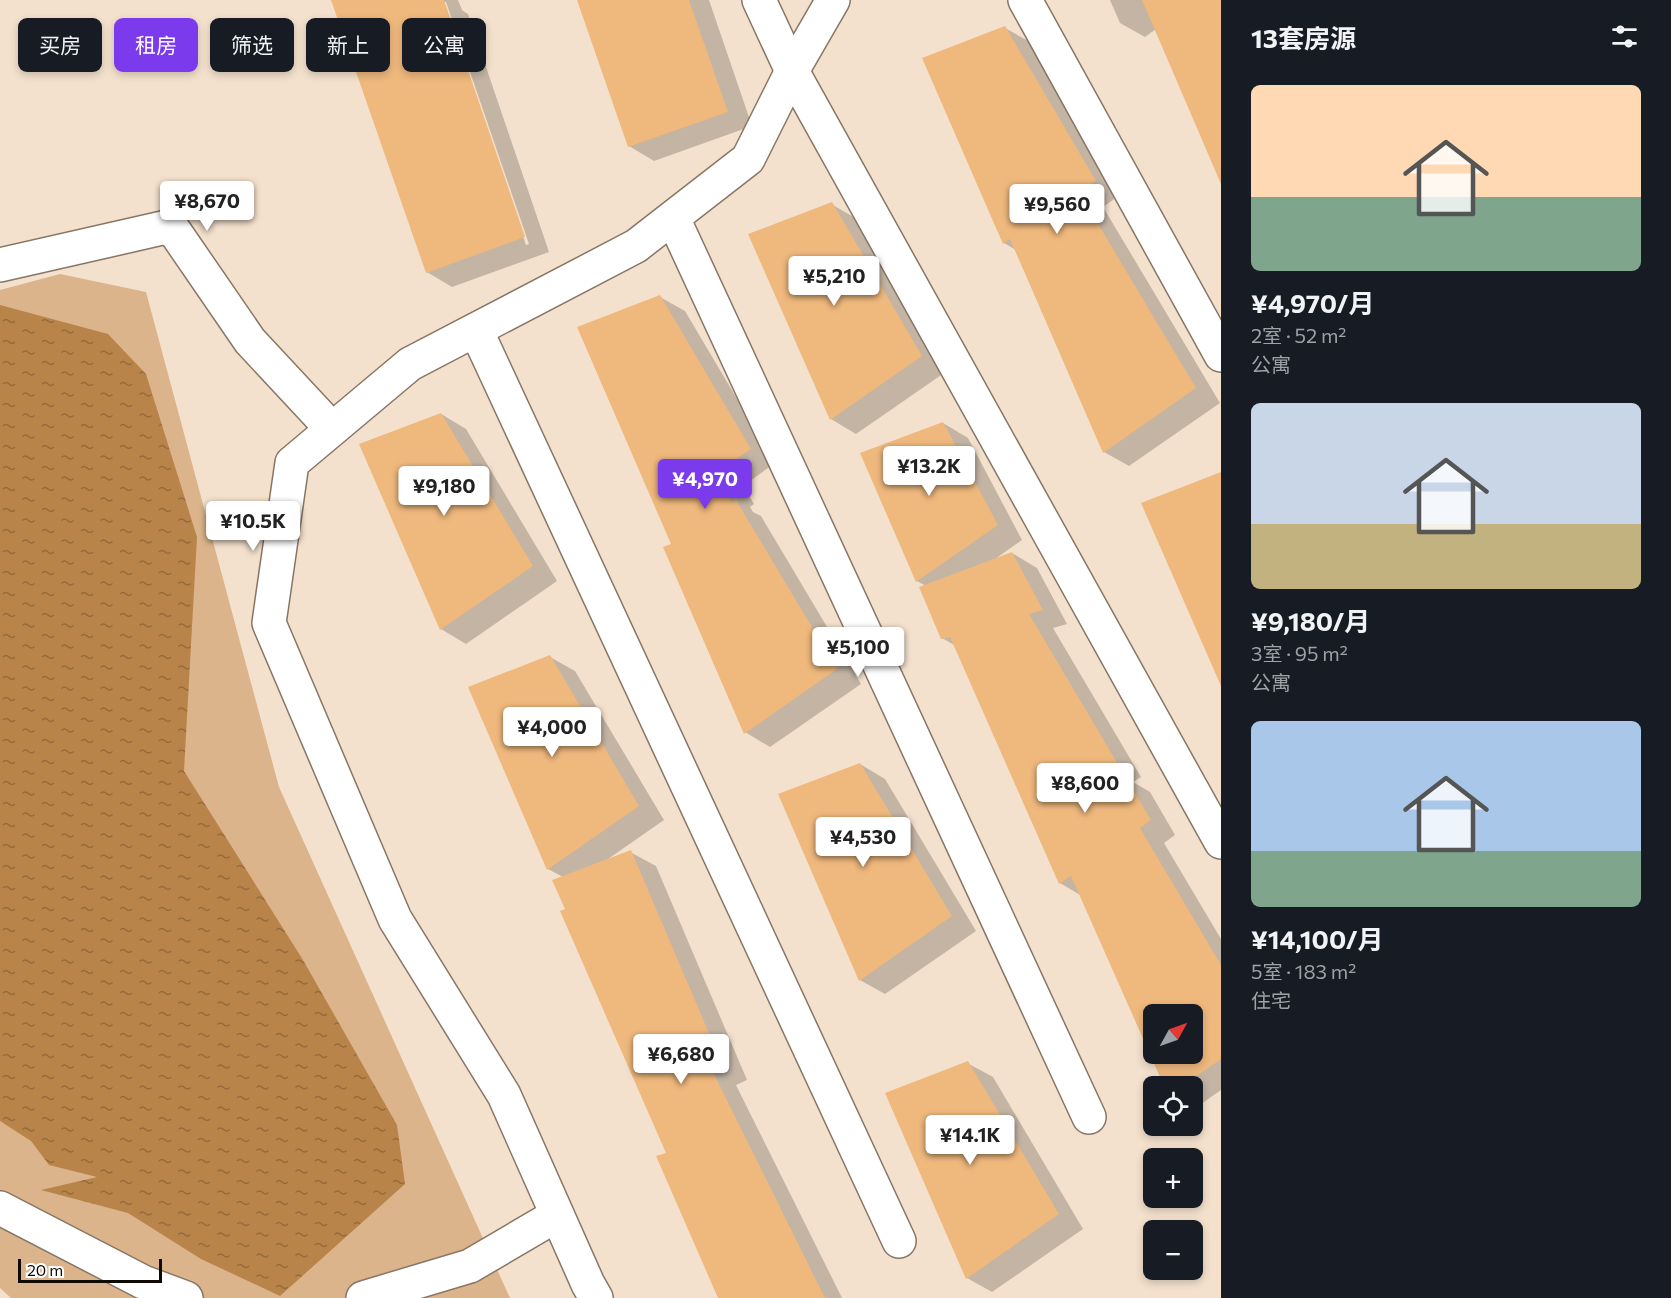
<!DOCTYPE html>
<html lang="zh">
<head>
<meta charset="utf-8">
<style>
	body { margin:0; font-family:Commissioner,"Noto Sans SC",sans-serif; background:#20242c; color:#f1f3f6; height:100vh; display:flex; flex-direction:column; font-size:22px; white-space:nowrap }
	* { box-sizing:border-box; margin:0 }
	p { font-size:20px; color:#9ea1a6 }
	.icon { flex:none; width:33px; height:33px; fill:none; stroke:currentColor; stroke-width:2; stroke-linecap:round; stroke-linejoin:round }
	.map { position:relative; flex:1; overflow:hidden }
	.drawer { display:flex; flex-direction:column; background:#171b24; width:450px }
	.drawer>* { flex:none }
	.guide { position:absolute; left:18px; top:18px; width:570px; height:54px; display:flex; gap:12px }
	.needle { width:39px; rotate:50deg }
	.controls { position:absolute; left:1143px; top:1004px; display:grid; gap:12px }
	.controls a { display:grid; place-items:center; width:60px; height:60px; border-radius:9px; background:#171b24; box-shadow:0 3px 9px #0003; font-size:30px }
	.scale { position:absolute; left:18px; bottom:15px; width:144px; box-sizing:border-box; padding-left:6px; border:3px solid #100a05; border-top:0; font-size:16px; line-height:21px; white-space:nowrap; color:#100a05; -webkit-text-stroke:4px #fff; paint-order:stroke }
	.price { position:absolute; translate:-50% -51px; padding:0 14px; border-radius:6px; background:#fff; color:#222; font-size:20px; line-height:39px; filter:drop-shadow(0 2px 3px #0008) }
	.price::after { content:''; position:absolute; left:50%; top:36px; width:18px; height:14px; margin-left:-9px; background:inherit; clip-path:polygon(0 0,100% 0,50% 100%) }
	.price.selected { background:#7c3aed; color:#fff }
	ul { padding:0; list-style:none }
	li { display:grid; align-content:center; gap:12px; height:318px; padding:0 30px }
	li span { display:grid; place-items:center; height:186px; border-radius:9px; color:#555 }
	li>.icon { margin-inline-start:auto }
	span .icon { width:108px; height:108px; fill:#fffc; stroke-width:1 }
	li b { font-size:26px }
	h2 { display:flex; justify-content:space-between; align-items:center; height:72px; padding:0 30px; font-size:26px }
	.pill { padding:0 21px; border-radius:9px; background:#171b24; box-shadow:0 3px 9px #0003; font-size:21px; line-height:54px }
	.pill.selected { background:#7c3aed; color:#fff }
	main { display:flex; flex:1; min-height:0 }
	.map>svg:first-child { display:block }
	.green { fill:#dbb48c }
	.water { fill:url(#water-ripples) }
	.shadow { fill:#0003; fill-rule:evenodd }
	.building { fill:#efb87d; fill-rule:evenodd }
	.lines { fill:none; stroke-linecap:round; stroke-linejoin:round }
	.street-casing { stroke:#877665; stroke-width:36 }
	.street { stroke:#fff; stroke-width:33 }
</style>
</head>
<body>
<main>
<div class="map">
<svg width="1221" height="1298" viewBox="0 0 1221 1298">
	<defs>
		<pattern id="water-ripples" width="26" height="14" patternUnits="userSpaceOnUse" patternTransform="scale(1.5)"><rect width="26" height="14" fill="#b9844a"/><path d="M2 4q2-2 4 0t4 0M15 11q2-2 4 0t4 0" fill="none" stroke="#956a3c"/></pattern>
	</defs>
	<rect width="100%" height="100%" fill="#f4e1cd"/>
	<path class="green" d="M 60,274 L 146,292 L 279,787 L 510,1298 L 11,1298 L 0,1288 L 0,290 Z"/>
	<path class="water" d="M 0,305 L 108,334 L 146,374 L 197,537 L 184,771 L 303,960 L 397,1125 L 405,1184 L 280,1296 L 201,1259 L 128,1213 L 41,1190 L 97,1177 L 49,1165 L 31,1141 L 0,1121 Z"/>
	<g class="shadow">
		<path d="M 330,0 L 458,0 L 462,10 L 468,14 L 549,252 L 452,287 L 427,272 L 334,2 ZM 443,2 L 446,2 L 529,244 L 526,245 Z"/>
		<path d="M 579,0 L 709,0 L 752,126 L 654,161 L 629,146 Z"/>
		<path d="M 1110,0 L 1221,0 L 1221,180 L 1156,29 L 1145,37 L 1120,23 Z"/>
		<path d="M 1005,28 L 1030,42 L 1120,195 L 1103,207 L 1220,403 L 1129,466 L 1104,452 L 1016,250 L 1004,243 Z"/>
		<path d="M 831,204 L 857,219 L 947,371 L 856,434 L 831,419 L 750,235 Z"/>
		<path d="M 660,297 L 685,311 L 775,463 L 743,486 L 754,504 L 750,507 L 753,512 L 761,516 L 861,684 L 770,747 L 745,732 L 673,545 Z"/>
		<path d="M 441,414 L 466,429 L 557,581 L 466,644 L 441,629 Z"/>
		<path d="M 943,423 L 968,438 L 1022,540 L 995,559 L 1012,553 L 1037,568 L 1067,624 L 1053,628 L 1141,777 L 1133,782 L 1150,792 L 1175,835 L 1164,843 L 1221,939 L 1221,1090 L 1194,1109 L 1192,1108 L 1192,1086 L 1165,1086 L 1082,896 L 1060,883 L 956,646 L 942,638 L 926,586 L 917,581 ZM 1154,1014 L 1192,1014 L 1192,1053 L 1154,1053 Z"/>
		<path d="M 550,657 L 575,671 L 664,820 L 608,859 L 630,852 L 656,866 L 747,1080 L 736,1085 L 842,1298 L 720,1298 L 668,1153 L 567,910 L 563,877 L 548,869 Z"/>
		<path d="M 860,764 L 885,779 L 976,931 L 885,994 L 860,980 Z"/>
		<path d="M 967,1063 L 993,1077 L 1083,1229 L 992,1292 L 967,1278 Z"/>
	</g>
	<g class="building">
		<path d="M 331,0 L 444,0 L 525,237 L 426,273 Z"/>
		<path d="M 577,0 L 689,0 L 728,112 L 628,147 Z"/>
		<path d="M 1142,0 L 1221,0 L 1221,184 Z"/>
		<path d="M 1005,26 L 1096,181 L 1079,192 L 1196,388 L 1103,453 L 1010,239 L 1003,244 L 922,58 Z"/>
		<path d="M 832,202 L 922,356 L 830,420 L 748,234 Z"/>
		<path d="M 660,295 L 751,449 L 719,471 L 730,490 L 726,492 L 731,502 L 736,500 L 837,669 L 744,734 L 663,547 L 671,544 L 577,327 Z"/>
		<path d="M 441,413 L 533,566 L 440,630 L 359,444 Z"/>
		<path d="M 943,422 L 998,525 L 916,582 L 860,453 Z"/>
		<path d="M 1221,472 L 1221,686 L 1141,503 Z"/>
		<path d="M 1012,552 L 1043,610 L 1029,614 L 1151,820 L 1140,828 L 1221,965 L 1221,1059 L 1182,1086 L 1164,1086 L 1071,876 L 1059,884 L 950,637 L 941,639 L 919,587 ZM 1154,1014 L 1192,1014 L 1192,1053 L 1154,1053 Z"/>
		<path d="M 550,655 L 639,806 L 547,870 L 468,687 Z"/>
		<path d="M 860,763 L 952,916 L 859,981 L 778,794 Z"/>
		<path d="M 631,850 L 723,1066 L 712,1070 L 825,1298 L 718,1298 L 656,1156 L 666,1153 L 560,911 L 565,909 L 552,880 Z"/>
		<path d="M 968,1061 L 1059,1214 L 966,1279 L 885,1093 Z"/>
	</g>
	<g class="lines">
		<g class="street-casing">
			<g id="street">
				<path d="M 759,0 L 792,71 L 1221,842"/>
				<path d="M 1025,0 L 1221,355"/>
				<path d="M 673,218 L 1089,1117"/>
				<path d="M 0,265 L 171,226 L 250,341 L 332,429"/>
				<path d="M 476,330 L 899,1241"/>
				<path d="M 0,1208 L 143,1282 L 186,1298"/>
				<path d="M 363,1298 L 470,1266 L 557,1215"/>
				<path d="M 596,1298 L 588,1284 L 504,1095 L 395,919 L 269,623 L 292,463 L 410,364 L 636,246 L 748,159 L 792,71 L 833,0"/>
			</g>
		</g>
		<use href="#street" class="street"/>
	</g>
</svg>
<div class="controls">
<a><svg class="needle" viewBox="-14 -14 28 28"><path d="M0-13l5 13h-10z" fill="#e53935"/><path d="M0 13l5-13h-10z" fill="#9ea1a6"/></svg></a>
<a><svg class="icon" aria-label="locate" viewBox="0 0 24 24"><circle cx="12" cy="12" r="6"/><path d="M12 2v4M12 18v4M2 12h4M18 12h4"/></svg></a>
<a>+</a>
<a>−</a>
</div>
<div class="scale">20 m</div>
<b class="price" style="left:207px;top:232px">¥8,670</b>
<b class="price" style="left:1057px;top:235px">¥9,560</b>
<b class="price" style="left:834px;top:307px">¥5,210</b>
<b class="price" style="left:929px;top:497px">¥13.2K</b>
<b class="price selected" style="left:705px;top:510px">¥4,970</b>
<b class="price" style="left:444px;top:517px">¥9,180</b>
<b class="price" style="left:253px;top:552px">¥10.5K</b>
<b class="price" style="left:858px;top:678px">¥5,100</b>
<b class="price" style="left:552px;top:758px">¥4,000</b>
<b class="price" style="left:1085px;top:814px">¥8,600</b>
<b class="price" style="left:863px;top:868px">¥4,530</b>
<b class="price" style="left:681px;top:1085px">¥6,680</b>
<b class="price" style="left:970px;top:1166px">¥14.1K</b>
<div class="guide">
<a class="pill">买房</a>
<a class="pill selected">租房</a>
<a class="pill">筛选</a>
<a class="pill">新上</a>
<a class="pill">公寓</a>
</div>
</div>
<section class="drawer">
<h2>13套房源<svg class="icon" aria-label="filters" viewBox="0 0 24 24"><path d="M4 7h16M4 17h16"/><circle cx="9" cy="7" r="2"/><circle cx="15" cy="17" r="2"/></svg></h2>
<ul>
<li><span style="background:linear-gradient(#ffd9b3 60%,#7fa58c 0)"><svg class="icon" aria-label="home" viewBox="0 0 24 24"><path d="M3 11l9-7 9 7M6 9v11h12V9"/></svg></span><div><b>¥4,970/月</b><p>2室 · 52 m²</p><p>公寓</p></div></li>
<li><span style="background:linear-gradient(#c9d6e8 65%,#c2b280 0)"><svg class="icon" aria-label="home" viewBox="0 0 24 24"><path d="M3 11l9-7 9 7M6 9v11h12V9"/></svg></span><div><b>¥9,180/月</b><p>3室 · 95 m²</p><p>公寓</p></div></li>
<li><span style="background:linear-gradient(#a9c7e8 70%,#7fa58c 0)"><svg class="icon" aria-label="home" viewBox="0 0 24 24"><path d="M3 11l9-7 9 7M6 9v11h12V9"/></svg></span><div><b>¥14,100/月</b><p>5室 · 183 m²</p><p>住宅</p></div></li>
</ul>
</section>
</main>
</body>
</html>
